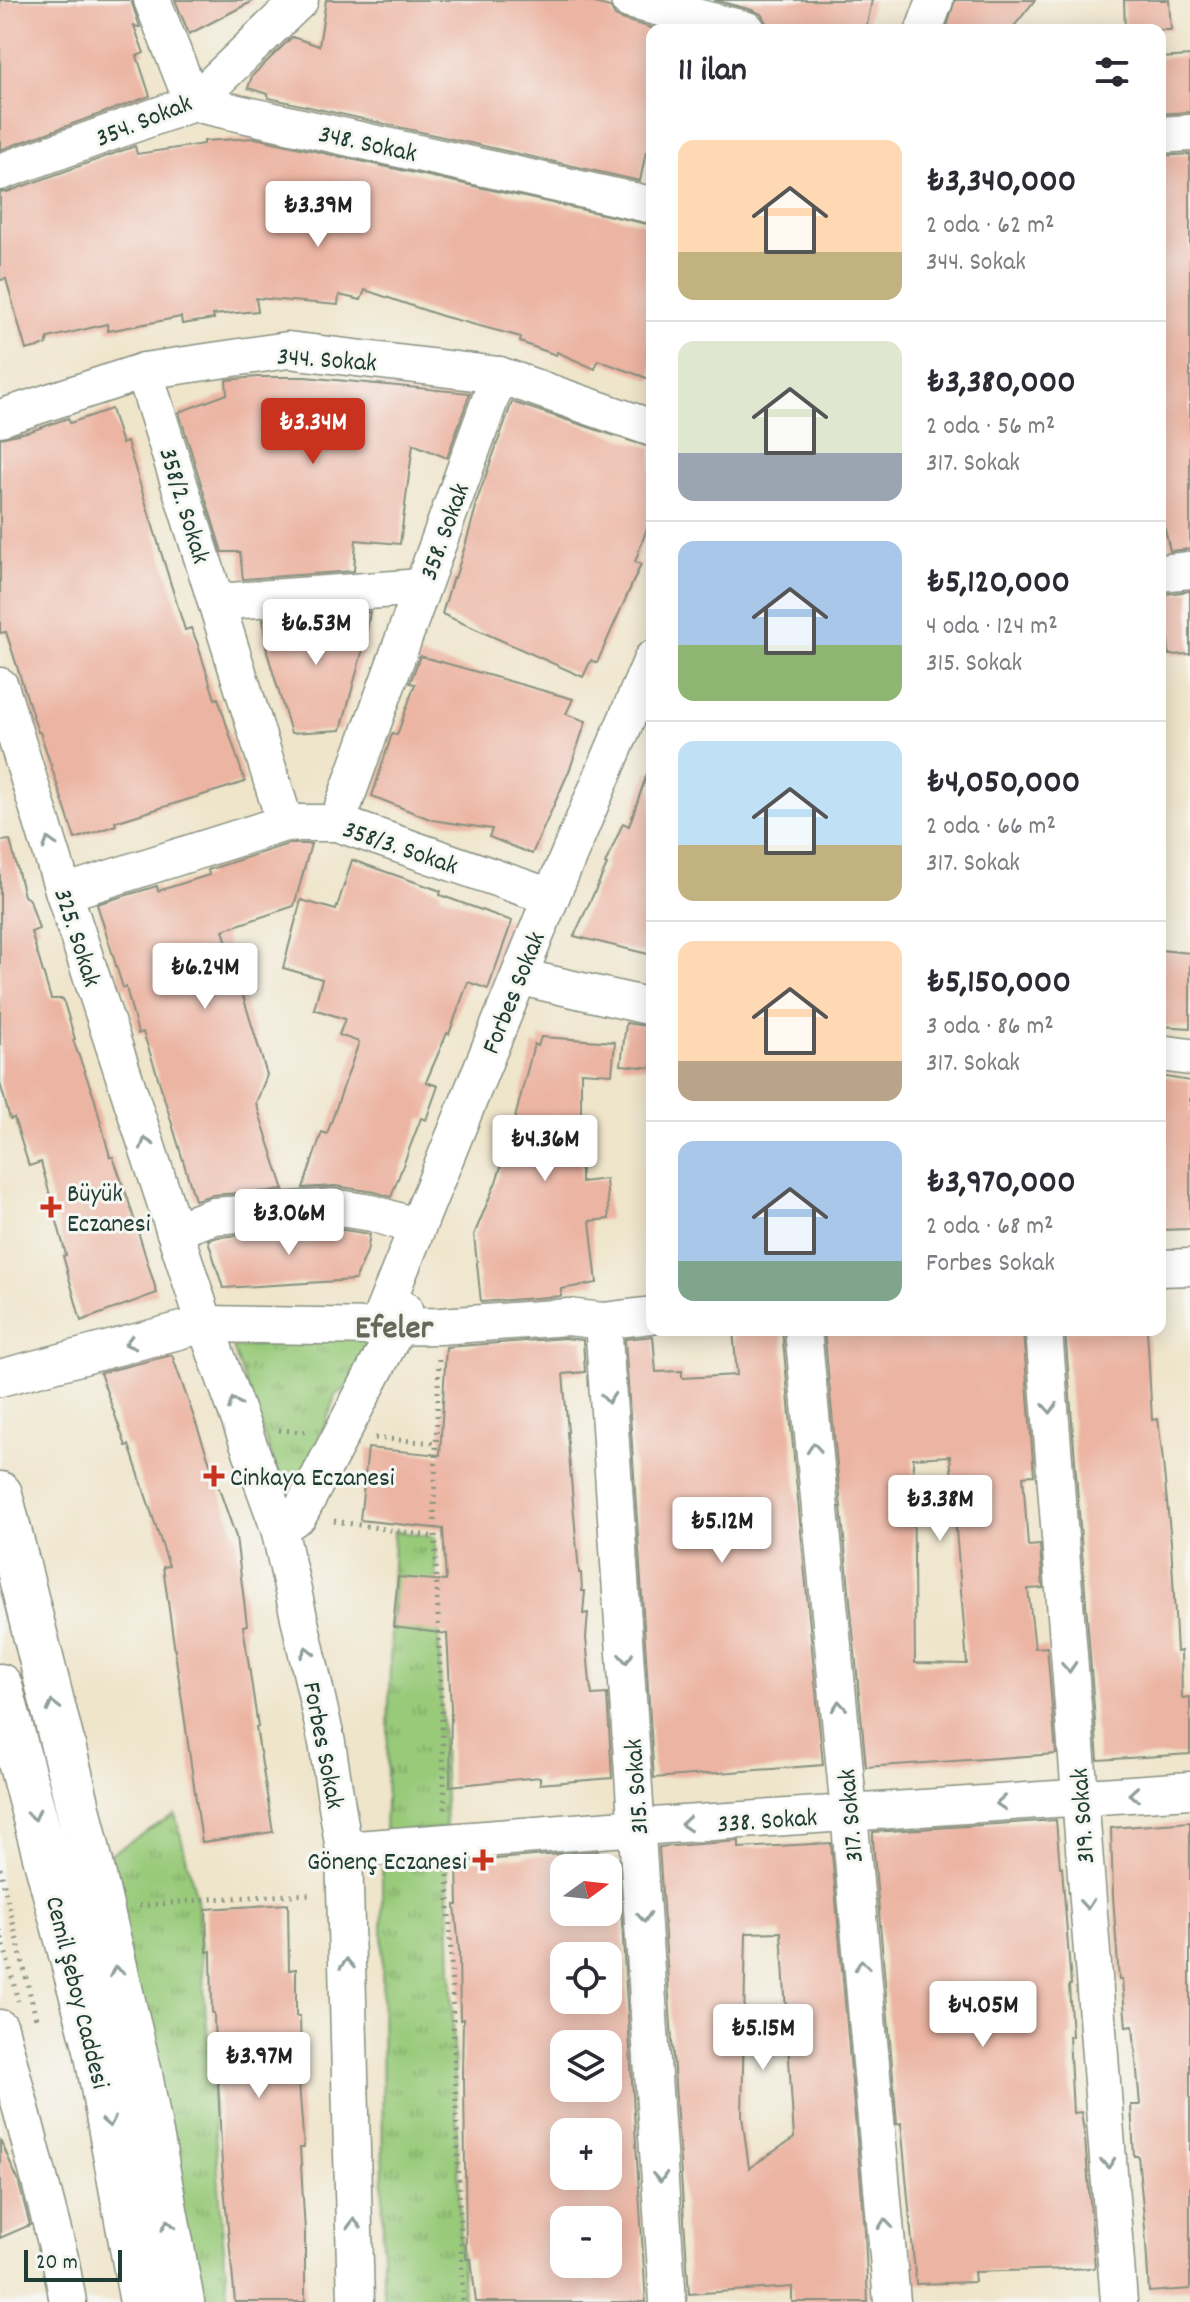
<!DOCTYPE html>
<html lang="tr">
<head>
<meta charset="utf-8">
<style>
	body { margin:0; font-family:Dekko,sans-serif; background:#f2f2f3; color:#2b2b33; height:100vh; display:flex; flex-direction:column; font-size:30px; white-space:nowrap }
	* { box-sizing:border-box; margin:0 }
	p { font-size:26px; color:#7c7c81 }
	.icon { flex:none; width:44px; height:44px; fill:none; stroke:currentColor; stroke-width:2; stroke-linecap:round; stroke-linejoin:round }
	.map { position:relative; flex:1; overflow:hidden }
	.details { position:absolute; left:646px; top:24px; width:520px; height:1312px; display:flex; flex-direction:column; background:#fff; border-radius:16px; box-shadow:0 4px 20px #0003 }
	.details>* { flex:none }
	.needle { width:52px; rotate:75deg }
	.controls { position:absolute; left:550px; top:1854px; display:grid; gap:16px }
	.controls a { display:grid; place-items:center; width:72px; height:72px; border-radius:16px; background:#fff; box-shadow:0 4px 20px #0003; font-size:40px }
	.scale { position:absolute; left:24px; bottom:20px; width:98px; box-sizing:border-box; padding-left:8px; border:4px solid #1f3d34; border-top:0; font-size:22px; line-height:28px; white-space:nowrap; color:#1f3d34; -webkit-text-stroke:6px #f6f6f2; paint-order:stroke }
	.price { position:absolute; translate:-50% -68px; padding:0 18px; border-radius:8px; background:#fff; color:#222; font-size:26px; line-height:52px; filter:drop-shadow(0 2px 4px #0008) }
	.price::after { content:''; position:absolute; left:50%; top:48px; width:24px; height:18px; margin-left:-12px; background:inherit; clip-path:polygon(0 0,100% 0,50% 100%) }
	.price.selected { background:#c8321e; color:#fff }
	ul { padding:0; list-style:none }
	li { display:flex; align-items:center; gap:24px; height:200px; padding:0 32px }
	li+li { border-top:2px solid #e1e1e2 }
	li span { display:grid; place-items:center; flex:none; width:224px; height:160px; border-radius:16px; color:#555 }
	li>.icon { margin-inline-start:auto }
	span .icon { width:96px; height:96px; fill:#fffc; stroke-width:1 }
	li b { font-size:34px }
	h2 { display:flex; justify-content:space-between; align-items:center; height:96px; padding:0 32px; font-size:34px }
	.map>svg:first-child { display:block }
	.park { fill:url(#park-tufts); stroke:#5c8457; stroke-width:2 }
	.building { fill:#ecb4a2; fill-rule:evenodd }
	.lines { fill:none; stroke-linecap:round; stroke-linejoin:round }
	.minor-casing { stroke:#879180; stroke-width:39 }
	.major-casing { stroke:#879180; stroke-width:47 }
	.path { stroke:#879180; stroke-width:5; stroke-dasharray:2 6; stroke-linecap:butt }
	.minor { stroke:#fff; stroke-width:36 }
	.major { stroke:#fff; stroke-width:44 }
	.oneway { stroke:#8f9e9a }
	.poi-dot { fill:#c8321e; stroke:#f6f6f2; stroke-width:3 }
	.labels { text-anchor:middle; stroke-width:6; stroke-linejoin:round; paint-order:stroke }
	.street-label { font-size:26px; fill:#1f3d34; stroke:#f6f6f2 }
	.poi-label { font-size:26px; fill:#1f3d34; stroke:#f6f6f2; text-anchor:start }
	.district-label { font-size:34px; font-weight:bold; fill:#67675a; stroke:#f6f6f2 }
</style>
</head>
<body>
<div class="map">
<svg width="1190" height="2302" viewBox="0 0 1190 2302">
	<defs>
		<pattern id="park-tufts" width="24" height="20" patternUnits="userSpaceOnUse" patternTransform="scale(2)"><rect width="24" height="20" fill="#99ca7a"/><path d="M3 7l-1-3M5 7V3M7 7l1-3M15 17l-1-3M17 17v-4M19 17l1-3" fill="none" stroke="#7ca565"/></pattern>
	</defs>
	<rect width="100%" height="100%" fill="#f6f6f2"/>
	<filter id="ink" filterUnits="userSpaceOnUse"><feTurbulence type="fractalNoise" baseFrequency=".0125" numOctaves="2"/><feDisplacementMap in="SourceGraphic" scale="16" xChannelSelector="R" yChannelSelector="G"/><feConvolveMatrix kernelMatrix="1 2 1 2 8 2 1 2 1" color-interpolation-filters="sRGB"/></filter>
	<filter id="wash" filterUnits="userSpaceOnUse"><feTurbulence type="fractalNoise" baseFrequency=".006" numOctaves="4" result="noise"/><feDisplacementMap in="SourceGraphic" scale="32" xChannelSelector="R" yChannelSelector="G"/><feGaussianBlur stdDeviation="1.8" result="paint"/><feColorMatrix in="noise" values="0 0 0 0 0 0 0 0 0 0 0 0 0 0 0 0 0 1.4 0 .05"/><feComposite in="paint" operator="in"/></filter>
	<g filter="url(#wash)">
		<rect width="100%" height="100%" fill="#efe5cb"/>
		<g class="park">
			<path d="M 367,1334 L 362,1377 L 335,1396 L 305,1482 L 285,1495 L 233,1348 Z"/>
			<path d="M 394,1531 L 435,1537 L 446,1828 L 385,1833 Z"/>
			<path d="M 175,1814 L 197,1899 L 228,2302 L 199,2302 L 107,1856 Z"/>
			<path d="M 447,1855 L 463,2302 L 383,2302 L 382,1869 Z"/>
		</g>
		<g id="blocks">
			<g class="building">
				<path d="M 0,0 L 131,0 L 140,27 L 134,26 L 144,53 L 137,56 L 150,96 L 0,150 Z"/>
				<path d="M 175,0 L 255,0 L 189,34 Z"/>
				<path d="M 326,0 L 583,0 L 610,7 L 615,16 L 624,20 L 652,28 L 652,153 L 646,152 L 640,181 L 269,98 L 268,94 L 248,88 L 252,76 L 292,37 L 319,46 Z"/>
				<path d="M 714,0 L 872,0 L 866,30 L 767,30 L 767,24 L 761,14 L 752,10 Z"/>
				<path d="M 955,0 L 1035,0 L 1011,30 L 946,30 Z"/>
				<path d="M 1124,0 L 1169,0 L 1171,30 L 1125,30 Z"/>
				<path d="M 1190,56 L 1190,112 L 1160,114 L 1160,58 Z"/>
				<path d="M 255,138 L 652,225 L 652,380 L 598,360 L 595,369 L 557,352 L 556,355 L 520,342 L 521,337 L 442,316 L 365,290 L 361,300 L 339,295 L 338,305 L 256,298 L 258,311 L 213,315 L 214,319 L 182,324 L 181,317 L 108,331 L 107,324 L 48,338 L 46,345 L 26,350 L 6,279 L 0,280 L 0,192 L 7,192 L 135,146 L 137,154 L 204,144 L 204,141 Z"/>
				<path d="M 1190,154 L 1190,549 L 1170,551 L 1160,508 L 1160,156 Z"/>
				<path d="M 257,377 L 305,377 L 470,393 L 447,458 L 413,444 L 400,544 L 356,540 L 354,571 L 243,579 L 240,552 L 222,552 L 179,412 L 227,394 L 226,380 Z"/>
				<path d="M 512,402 L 652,448 L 652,514 L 635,562 L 641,564 L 597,663 L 591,660 L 583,677 L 442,614 L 453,577 L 455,578 L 465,546 L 476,507 L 475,506 Z"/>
				<path d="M 111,409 L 122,444 L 127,442 L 185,630 L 191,628 L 197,642 L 215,699 L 218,698 L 245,782 L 115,822 L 116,825 L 75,839 L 40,732 L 38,732 L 6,632 L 0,633 L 0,438 L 31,431 L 68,418 L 70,423 Z"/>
				<path d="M 1190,591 L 1190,654 L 1169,655 L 1165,594 Z"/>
				<path d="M 370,612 L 364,645 L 341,730 L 291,733 L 267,652 L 263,620 Z"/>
				<path d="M 420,656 L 573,699 L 566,714 L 586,721 L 570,769 L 532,854 L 489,837 L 492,829 L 432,820 L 372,796 L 392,734 L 397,735 L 415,684 L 410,683 Z"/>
				<path d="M 648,771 L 652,772 L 652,955 L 574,936 L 607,865 L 605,864 L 623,823 L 629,826 Z"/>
				<path d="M 10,840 L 24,896 L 30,900 L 39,929 L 31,932 L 51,999 L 63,999 L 75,1039 L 73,1040 L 94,1097 L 110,1157 L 113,1157 L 128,1199 L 157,1293 L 81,1321 L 63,1256 L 66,1255 L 41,1162 L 29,1166 L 14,1118 L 10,1119 L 0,1083 L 0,841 Z"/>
				<path d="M 288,844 L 311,844 L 294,906 L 223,930 L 267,1075 L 256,1103 L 284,1190 L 212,1195 L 195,1200 L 156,1071 L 143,1032 L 138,1034 L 126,987 L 123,988 L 97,904 L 157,886 L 158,891 L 209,875 L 208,870 Z"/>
				<path d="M 352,860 L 441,891 L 440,895 L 512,921 L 488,989 L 468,982 L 449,1034 L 447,1033 L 426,1082 L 438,1086 L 426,1120 L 421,1118 L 391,1197 L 375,1192 L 335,1186 L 303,1188 L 322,1132 L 327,1134 L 359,1042 L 339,1035 L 345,1019 L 314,1009 L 322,979 L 283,968 L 301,900 L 336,910 Z"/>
				<path d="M 1160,950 L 1190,953 L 1190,1028 L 1160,1026 Z"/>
				<path d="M 626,1023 L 652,1027 L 652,1068 L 621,1065 Z"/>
				<path d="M 541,1037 L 615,1042 L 612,1074 L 581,1072 L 581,1182 L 606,1179 L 609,1219 L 590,1221 L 597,1283 L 561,1289 L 561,1296 L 481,1302 L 474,1235 L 496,1182 L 508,1145 L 534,1044 L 538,1046 Z"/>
				<path d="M 1160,1076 L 1190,1081 L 1190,1229 L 1160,1230 Z"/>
				<path d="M 331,1228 L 370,1234 L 367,1252 L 355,1280 L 223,1288 L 208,1240 L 218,1237 Z"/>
				<path d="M 733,1330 L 782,1330 L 823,1765 L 654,1778 L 625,1339 L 653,1336 L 656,1372 L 682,1371 L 682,1378 L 737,1375 Z"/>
				<path d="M 824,1330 L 1023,1330 L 1034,1475 L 1023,1476 L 1028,1546 L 1040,1545 L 1043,1588 L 1028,1589 L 1035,1648 L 1047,1647 L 1056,1754 L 866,1767 ZM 950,1456 L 967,1664 L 915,1663 L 913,1458 Z"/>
				<path d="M 1065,1330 L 1147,1330 L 1152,1420 L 1158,1419 L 1162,1452 L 1171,1542 L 1177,1652 L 1181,1651 L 1182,1698 L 1190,1697 L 1190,1754 L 1098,1760 Z"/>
				<path d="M 564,1338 L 583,1340 L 585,1372 L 563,1374 L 568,1432 L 567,1432 L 579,1573 L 581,1573 L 582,1591 L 585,1591 L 583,1614 L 588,1613 L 586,1638 L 590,1683 L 592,1695 L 607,1694 L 612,1778 L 540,1784 L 540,1777 L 450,1786 L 451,1708 L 447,1634 L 393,1627 L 398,1577 L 446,1581 L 443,1529 L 360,1520 L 368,1448 L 440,1455 L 446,1347 Z"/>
				<path d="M 172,1355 L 236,1537 L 247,1625 L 243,1626 L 258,1727 L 256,1727 L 273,1832 L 202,1842 L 163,1567 L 169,1566 L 129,1445 L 126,1446 L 100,1373 Z"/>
				<path d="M 1056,1820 L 1060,1867 L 1062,1867 L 1071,1985 L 1069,1985 L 1072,2036 L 1069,2036 L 1073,2113 L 1081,2112 L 1085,2138 L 1095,2268 L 974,2272 L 975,2282 L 916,2284 L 901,2123 L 897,2124 L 873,1841 L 873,1832 Z"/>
				<path d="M 1190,1822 L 1190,2289 L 1149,2292 L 1145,2228 L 1138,2156 L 1134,2156 L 1131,2105 L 1140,2105 L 1133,2026 L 1126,2027 L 1122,1980 L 1119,1980 L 1113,1896 L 1111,1828 Z"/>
				<path d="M 739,1841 L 739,1848 L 831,1843 L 865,2231 L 868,2302 L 792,2302 L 792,2287 L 689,2294 L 659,1847 ZM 781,1932 L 794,2138 L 749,2168 L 742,2116 L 746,1933 Z"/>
				<path d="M 598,1851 L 598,1860 L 618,1859 L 646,2302 L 476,2302 L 471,2259 L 466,2259 L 464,2078 L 462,2078 L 463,2019 L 460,2020 L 459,1950 L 455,1905 L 458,1905 L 457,1862 ZM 564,1868 L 608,1868 L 608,1912 L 564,1912 ZM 564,1956 L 608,1956 L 608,2000 L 564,2000 ZM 564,2044 L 608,2044 L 608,2088 L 564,2088 ZM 564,2132 L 608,2132 L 608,2176 L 564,2176 ZM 564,2220 L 608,2220 L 608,2264 L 564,2264 Z"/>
				<path d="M 288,1904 L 289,1970 L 296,1969 L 296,2016 L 300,2016 L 301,2057 L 297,2057 L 304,2148 L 300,2148 L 305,2232 L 305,2302 L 235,2302 L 222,2166 L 217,2060 L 215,2060 L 214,2013 L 212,2013 L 211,1951 L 207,1952 L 206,1909 Z"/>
				<path d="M 0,2139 L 18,2180 L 30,2225 L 0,2238 Z"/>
			</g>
		</g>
	</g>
	<g filter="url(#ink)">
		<use href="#blocks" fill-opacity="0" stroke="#879180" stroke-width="2"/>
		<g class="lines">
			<g class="minor-casing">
				<g id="minor">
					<path d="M 152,0 L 193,103"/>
					<path d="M 629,0 L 747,30"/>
					<path d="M 924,30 L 935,0"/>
					<path d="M 193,103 L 652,205"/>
					<path d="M 1160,135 L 1190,133"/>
					<path d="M 0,172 L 193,103 L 300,0"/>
					<path d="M 144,371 L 285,823"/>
					<path d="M 0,418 L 144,371 L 288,350 L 499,375 L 652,428"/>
					<path d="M 1160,573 L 1190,570"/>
					<path d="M 216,602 L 422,587"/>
					<path d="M 0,686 L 64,893 L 205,1324 L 279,1528 L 327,1743 L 344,1850 L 356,2302"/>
					<path d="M 337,823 L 499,375"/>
					<path d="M 64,893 L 285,823 L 337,823 L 551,897"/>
					<path d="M 538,981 L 652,1007"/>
					<path d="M 1160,1053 L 1190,1057"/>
					<path d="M 174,1230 L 214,1216 L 332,1207 L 372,1213 L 417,1227"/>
					<path d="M 1160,1268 L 1190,1267"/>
					<path d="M 603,1321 L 668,2302"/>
					<path d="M 377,1327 L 440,1326 L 568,1317 L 603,1321 L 652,1315"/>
					<path d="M 803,1330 L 849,1813 L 892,2302"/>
					<path d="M 1044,1330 L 1119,2302"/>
					<path d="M 0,1378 L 205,1324 L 377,1327 L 551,897 L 652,659"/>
					<path d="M 279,1528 L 299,1515 L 397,1328 L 404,1309"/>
					<path d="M 344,1850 L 638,1827 L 1190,1790"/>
					<path d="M 0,2028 L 60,2258 L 68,2302"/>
				</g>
			</g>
			<g class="major-casing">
				<g id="major">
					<path d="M 0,1494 L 72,1782 L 140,2074 L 182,2302"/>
					<path d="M 0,1686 L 96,2049 L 142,2302"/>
				</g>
			</g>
			<g class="path">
				<path d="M 439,1359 L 434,1506 L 445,1809"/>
				<path d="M 279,1430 L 305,1432"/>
				<path d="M 375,1438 L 436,1443"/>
				<path d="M 334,1521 L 435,1537"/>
				<path d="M 0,1868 L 37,2023"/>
				<path d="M 448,1875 L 463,2302"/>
				<path d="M 139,1906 L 210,1899 L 312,1894"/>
				<path d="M 0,1930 L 18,2001"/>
			</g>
			<use href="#minor" class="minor"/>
			<use href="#major" class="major"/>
		</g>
		<defs><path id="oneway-chevron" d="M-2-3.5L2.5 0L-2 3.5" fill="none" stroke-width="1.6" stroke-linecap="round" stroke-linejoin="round" transform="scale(2)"/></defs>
		<g class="oneway">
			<use href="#oneway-chevron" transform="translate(49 843) rotate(-107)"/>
			<use href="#oneway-chevron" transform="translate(146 1143) rotate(-108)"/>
			<use href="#oneway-chevron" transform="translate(130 1343) rotate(165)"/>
			<use href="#oneway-chevron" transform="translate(608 1398) rotate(86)"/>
			<use href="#oneway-chevron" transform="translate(234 1403) rotate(-110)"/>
			<use href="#oneway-chevron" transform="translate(1050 1408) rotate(86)"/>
			<use href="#oneway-chevron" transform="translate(814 1448) rotate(-95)"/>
			<use href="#oneway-chevron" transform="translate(307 1652) rotate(-103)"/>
			<use href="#oneway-chevron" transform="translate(626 1658) rotate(86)"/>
			<use href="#oneway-chevron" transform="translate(1069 1667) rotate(86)"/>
			<use href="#oneway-chevron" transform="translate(53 1706) rotate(-104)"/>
			<use href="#oneway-chevron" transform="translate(839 1706) rotate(-95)"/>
			<use href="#oneway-chevron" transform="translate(1134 1794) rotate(176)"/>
			<use href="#oneway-chevron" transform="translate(1001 1803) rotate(176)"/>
			<use href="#oneway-chevron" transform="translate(34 1815) rotate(75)"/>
			<use href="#oneway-chevron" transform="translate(686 1824) rotate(176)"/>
			<use href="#oneway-chevron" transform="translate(1087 1904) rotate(85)"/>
			<use href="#oneway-chevron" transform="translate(644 1917) rotate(86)"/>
			<use href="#oneway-chevron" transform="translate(347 1964) rotate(-92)"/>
			<use href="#oneway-chevron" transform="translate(862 1965) rotate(-95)"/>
			<use href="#oneway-chevron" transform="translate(116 1971) rotate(-103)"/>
			<use href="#oneway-chevron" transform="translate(109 2122) rotate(80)"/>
			<use href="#oneway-chevron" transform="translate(1108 2163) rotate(85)"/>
			<use href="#oneway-chevron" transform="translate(660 2177) rotate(86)"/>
			<use href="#oneway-chevron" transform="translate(354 2224) rotate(-92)"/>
			<use href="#oneway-chevron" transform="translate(885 2224) rotate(-95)"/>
			<use href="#oneway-chevron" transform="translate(168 2225) rotate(-100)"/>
		</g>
	</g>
	<g class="poi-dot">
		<path d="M47 1195h8v8h8v8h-8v8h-8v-8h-8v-8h8z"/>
		<path d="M210 1464h8v8h8v8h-8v8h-8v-8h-8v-8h8z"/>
		<path d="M479 1848h8v8h8v8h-8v8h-8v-8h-8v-8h8z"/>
	</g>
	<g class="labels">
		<g class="street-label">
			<text transform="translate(143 119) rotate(-22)" y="9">354. Sokak</text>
			<text transform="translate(368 142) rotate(12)" y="9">348. Sokak</text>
			<text transform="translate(327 358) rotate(4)" y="9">344. Sokak</text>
			<text transform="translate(186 505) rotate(73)" y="9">358/2. Sokak</text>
			<text transform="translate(443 531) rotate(-70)" y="9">358. Sokak</text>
			<text transform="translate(401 846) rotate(19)" y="9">358/3. Sokak</text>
			<text transform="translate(79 937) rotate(72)" y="9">325. Sokak</text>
			<text transform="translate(512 992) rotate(-68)" y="9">Forbes Sokak</text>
			<text transform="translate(325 1745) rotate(79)" y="9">Forbes Sokak</text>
			<text transform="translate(635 1787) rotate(-94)" y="9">315. Sokak</text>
			<text transform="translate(849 1816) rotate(-95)" y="9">317. Sokak</text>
			<text transform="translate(1081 1816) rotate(-94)" y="9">319. Sokak</text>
			<text transform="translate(767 1819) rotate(-4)" y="9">338. Sokak</text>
			<text transform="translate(79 1992) rotate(76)" y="9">Cemil Şeboy Caddesi</text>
		</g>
		<g class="poi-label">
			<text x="67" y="1201">Büyük<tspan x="67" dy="30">Eczanesi</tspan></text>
			<text x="230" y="1485">Cinkaya Eczanesi</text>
			<text x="467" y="1869" text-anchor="end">Gönenç Eczanesi</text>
		</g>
		<g class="district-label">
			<text x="394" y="1337">Efeler</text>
		</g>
	</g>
</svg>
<div class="controls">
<a><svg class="needle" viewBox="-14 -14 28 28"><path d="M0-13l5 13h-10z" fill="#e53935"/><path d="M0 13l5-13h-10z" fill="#7c7c81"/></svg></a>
<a><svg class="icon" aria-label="locate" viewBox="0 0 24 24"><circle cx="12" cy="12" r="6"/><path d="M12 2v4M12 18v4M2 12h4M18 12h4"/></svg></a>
<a><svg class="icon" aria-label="layers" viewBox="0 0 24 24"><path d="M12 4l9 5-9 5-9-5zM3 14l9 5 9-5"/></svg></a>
<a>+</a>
<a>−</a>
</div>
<div class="scale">20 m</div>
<b class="price" style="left:318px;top:249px">₺3.39M</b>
<b class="price selected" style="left:313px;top:466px">₺3.34M</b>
<b class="price" style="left:316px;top:667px">₺6.53M</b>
<b class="price" style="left:205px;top:1011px">₺6.24M</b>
<b class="price" style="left:545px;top:1183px">₺4.36M</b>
<b class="price" style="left:289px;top:1257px">₺3.06M</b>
<b class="price" style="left:940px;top:1543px">₺3.38M</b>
<b class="price" style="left:722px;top:1565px">₺5.12M</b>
<b class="price" style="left:983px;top:2049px">₺4.05M</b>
<b class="price" style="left:763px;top:2072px">₺5.15M</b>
<b class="price" style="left:259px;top:2100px">₺3.97M</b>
<section class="details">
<h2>11 ilan<svg class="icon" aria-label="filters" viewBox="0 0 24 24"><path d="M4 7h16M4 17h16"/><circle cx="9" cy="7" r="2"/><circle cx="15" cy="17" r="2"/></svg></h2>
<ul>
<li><span style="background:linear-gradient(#ffd9b3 70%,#c2b280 0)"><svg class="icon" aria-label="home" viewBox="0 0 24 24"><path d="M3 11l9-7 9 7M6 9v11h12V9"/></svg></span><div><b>₺3,340,000</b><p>2 oda · 62 m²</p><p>344. Sokak</p></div></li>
<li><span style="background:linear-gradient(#dfe7d0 70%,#9aa5b1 0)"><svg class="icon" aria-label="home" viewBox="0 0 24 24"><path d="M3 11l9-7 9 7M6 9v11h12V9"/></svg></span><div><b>₺3,380,000</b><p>2 oda · 56 m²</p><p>317. Sokak</p></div></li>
<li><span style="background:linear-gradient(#a9c7e8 65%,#8fb573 0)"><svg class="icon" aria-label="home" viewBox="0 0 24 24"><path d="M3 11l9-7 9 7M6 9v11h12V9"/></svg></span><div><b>₺5,120,000</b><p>4 oda · 124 m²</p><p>315. Sokak</p></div></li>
<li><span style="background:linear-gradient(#bfe0f5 65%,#c2b280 0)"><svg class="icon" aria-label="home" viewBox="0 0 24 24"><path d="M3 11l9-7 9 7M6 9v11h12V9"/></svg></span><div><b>₺4,050,000</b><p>2 oda · 66 m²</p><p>317. Sokak</p></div></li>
<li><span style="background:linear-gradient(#ffd9b3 75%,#b9a48a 0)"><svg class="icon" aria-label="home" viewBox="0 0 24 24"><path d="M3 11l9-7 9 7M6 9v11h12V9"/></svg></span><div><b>₺5,150,000</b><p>3 oda · 86 m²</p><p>317. Sokak</p></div></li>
<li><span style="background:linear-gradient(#a9c7e8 75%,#7fa58c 0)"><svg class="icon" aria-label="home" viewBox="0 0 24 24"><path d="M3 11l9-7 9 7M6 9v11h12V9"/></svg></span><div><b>₺3,970,000</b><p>2 oda · 68 m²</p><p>Forbes Sokak</p></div></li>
</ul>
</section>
</div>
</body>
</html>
